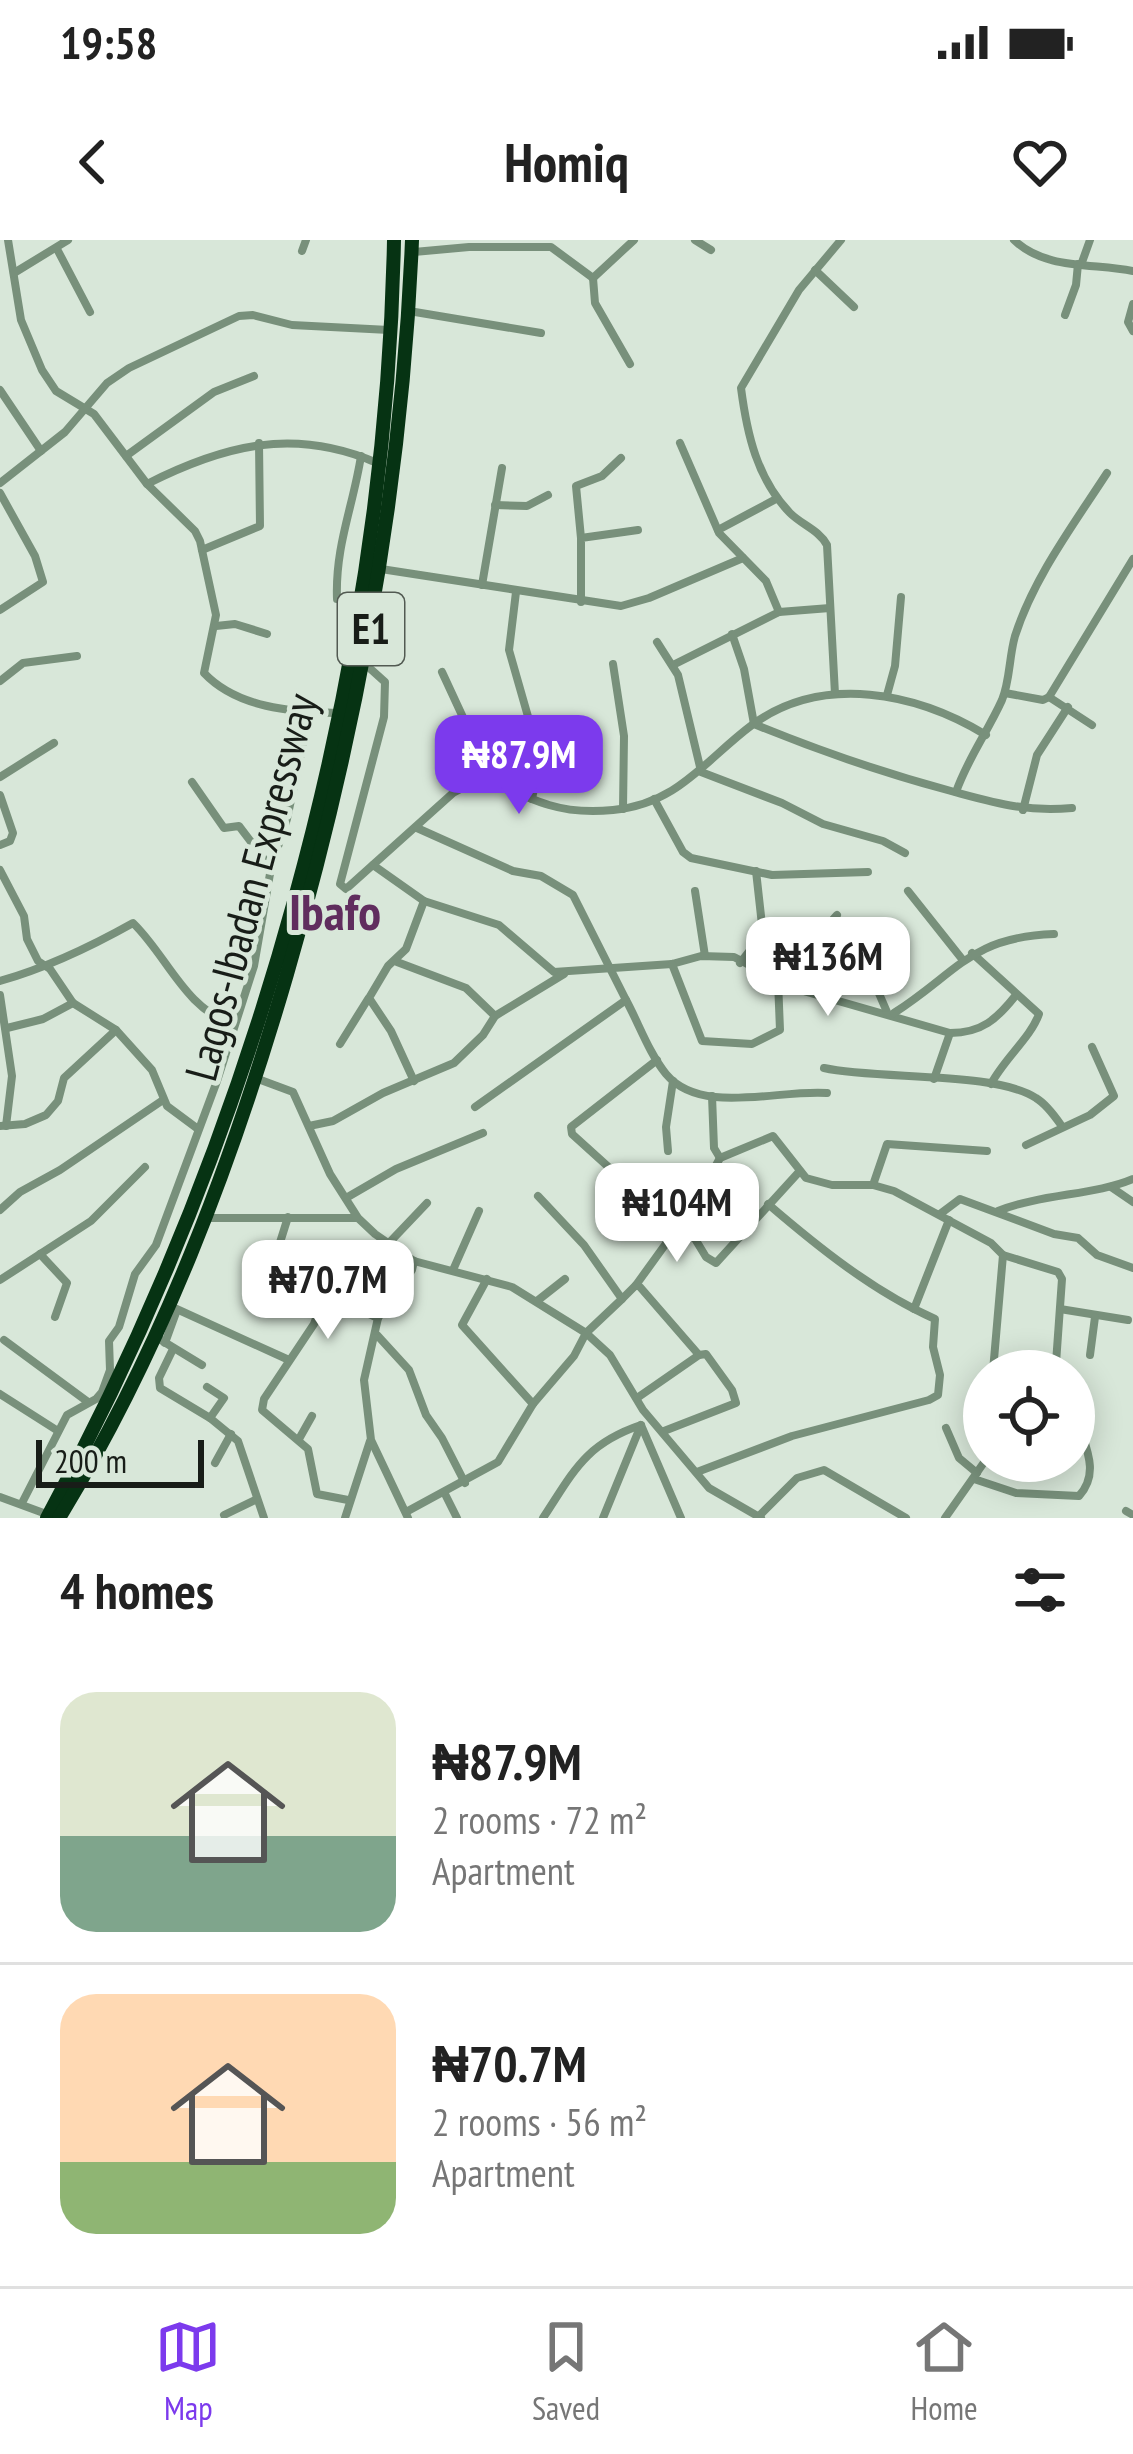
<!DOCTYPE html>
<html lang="en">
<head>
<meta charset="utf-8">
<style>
	body { margin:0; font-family:"PT Sans Narrow",sans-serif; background:#f6f6f6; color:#222; height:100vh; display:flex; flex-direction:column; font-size:45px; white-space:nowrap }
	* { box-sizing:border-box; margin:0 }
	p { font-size:39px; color:#767676 }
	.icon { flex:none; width:66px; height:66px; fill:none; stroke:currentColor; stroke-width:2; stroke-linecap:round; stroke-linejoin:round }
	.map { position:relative; height:1278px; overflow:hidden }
	.side { display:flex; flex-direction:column; background:#fff; flex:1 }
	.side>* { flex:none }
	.buttons { position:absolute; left:963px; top:1110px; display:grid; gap:24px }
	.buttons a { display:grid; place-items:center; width:132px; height:132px; border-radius:50%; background:#fff; box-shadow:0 6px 30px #0003; font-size:60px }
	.scale { position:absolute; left:36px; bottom:30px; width:168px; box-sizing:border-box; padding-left:12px; border:6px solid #181d18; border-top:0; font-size:33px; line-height:42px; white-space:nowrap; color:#181d18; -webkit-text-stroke:9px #d8e7d9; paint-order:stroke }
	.price { position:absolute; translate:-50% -102px; padding:0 27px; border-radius:24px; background:#fff; color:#222; font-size:39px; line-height:78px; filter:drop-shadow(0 3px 6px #0008) }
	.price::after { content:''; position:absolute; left:50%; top:72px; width:36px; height:27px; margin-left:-18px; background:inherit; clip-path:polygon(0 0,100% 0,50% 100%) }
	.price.on { background:#7c3aed; color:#fff }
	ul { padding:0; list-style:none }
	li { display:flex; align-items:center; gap:36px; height:300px; padding:0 60px }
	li+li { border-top:3px solid #e0e0e0 }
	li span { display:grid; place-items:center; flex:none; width:336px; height:240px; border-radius:36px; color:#555 }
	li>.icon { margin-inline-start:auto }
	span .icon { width:144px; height:144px; fill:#fffc; stroke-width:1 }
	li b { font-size:51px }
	h2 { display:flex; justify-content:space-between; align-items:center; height:144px; padding:0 60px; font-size:51px }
	.status { display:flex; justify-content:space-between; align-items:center; height:84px; padding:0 60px; background:#fff; direction:ltr }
	.status svg { height:33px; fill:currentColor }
	header { display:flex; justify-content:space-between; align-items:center; height:156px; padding:0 60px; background:#fff; font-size:54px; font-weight:700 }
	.dock { display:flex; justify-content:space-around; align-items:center; height:168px; border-top:3px solid #e0e0e0; background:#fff; font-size:33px; color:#767676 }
	.dock a { display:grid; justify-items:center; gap:6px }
	.dock .on { color:#7c3aed }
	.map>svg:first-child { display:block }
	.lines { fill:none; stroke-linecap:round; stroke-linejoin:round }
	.minor { stroke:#78907b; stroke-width:8 }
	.highway { stroke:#063313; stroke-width:14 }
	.labels { text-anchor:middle; stroke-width:10; stroke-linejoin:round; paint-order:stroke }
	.shield { fill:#d8e7d9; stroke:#525a52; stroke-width:3 }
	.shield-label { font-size:42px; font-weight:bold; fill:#181d18 }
	.street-label { font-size:45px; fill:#181d18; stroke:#d8e7d9 }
	.quarter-label { font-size:51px; font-weight:bold; fill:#602d5e; stroke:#d8e7d9 }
</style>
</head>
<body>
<div class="status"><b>19:58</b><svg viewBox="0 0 49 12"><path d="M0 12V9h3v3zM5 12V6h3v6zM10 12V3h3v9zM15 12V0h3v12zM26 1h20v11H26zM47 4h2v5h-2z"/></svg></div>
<header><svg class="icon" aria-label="back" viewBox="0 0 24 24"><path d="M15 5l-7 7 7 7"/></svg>Homiq<svg class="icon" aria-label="heart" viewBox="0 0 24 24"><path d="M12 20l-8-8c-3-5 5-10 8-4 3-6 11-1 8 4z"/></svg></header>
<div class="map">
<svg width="1133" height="1278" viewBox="0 0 1133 1278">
	<rect width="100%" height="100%" fill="#d8e7d9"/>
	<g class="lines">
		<g class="minor">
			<path d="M 8,0 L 21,80 L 42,130 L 56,151 L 94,174 L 147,244 L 195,291 L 200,301 L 216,375 L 204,433 C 237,468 292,472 337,473"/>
			<path d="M 695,0 L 711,10"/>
			<path d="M 1014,0 C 1045,30 1094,23 1133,31"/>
			<path d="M 57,9 L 90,72"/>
			<path d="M 302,11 L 306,0"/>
			<path d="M 414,12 L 469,7 L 551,7 L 593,38"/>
			<path d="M 1081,25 L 1090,0"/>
			<path d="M 815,30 L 854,67"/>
			<path d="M 14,33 L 68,0"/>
			<path d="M 593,38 L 595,63 L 630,124"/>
			<path d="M 593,38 L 634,0"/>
			<path d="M 1133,64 L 1128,82 L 1133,91"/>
			<path d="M 409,71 L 541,93"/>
			<path d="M 1065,75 L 1076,45 L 1078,24"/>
			<path d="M 0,150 L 41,211"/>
			<path d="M 680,203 L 719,293 L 766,341 L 779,372"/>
			<path d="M 126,216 L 214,152 L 254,136"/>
			<path d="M 0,243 L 65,192 L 107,143 L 129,128 L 239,76 L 253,75 L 292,85 L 389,90"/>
			<path d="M 147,244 C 224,205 294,187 377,223"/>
			<path d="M 0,253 L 35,316 L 43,342 L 0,370"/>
			<path d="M 495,265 L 527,266 L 548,255"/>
			<path d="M 718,290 L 776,259"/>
			<path d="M 581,298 L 576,246 L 602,236 L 621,218"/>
			<path d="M 202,310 L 260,286 L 259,203"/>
			<path d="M 381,329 L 621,366 L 649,358 L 743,318"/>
			<path d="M 482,345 L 502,228"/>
			<path d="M 516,352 L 509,410 L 533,494 L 542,506 L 532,559"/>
			<path d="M 337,359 C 335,306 353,267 361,216"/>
			<path d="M 581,362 L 581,298 L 638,290"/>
			<path d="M 216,386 L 235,384 L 267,394"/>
			<path d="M 732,394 L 744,429 L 754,484 C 822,512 880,532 951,551 C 996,563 1024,572 1072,568"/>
			<path d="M 657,402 L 678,435 L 701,531"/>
			<path d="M 365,424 L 385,442 L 384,477 L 340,644 L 346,649 L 453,553 C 485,532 518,556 549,565 C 569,571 593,572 613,570 C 678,564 705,520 752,485 C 823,433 917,453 986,495"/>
			<path d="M 613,424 L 624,496 L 623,569"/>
			<path d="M 675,424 L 779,372 L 830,368"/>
			<path d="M 442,432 L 467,486 L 483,545"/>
			<path d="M 0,441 L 23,423 L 77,416"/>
			<path d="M 1005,453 L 1043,460 L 1049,457 L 1092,485"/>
			<path d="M 835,454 L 827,305 C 819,290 802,285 790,273 C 757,239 747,194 741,148 L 799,50 L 841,0"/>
			<path d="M 887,455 L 895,426 L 901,357"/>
			<path d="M 1049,457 L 1133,319"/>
			<path d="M 701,532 L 782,563 L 823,584 L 883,601 L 905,613"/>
			<path d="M 0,537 L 54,503"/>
			<path d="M 192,542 L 224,588 L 239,586 L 270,627"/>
			<path d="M 956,552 C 968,518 987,493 1002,460 C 1010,441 1009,417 1015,396 C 1034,337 1074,284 1107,233"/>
			<path d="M 0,555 L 13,593 L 10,601 L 0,605"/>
			<path d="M 654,559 L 683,612 L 691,618 L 772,635 L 868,632"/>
			<path d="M 1023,570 L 1037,515 L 1068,467"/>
			<path d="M 417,588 L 513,631 L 541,636 L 573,655 L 626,760 L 475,867"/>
			<path d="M 373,625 L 424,661 L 499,685 L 554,732 L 672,724 L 701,716 L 734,717 L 793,748 L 950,793 C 982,793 997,779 1016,755"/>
			<path d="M 0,630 L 24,676 L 27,699 L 38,721 L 50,729 L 73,763 L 116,790 L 152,830 L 167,866 L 198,889"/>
			<path d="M 695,651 L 705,716"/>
			<path d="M 908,651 L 962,719"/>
			<path d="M 972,713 L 1039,774 C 1031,797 1004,819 991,844"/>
			<path d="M 397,722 L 466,748 L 495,776"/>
			<path d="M 740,723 L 763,694 L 756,631"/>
			<path d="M 672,724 L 702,801 L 752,804 L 780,790 L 778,741 L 837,675"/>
			<path d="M 0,741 C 46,728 92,706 133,683 C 168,717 184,768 234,785"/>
			<path d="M 0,755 L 12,836 L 6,886"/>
			<path d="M 626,760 C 639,784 649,813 666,834 C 701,876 779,849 827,853"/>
			<path d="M 887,772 L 874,742 L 888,705"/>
			<path d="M 894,773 C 957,733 970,697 1054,694"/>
			<path d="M 7,788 L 43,779 L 73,763"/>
			<path d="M 340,804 L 368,759"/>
			<path d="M 657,820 L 571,887 L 572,894 L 614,932 L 670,996"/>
			<path d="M 824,828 C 878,840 995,831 1036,858 C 1046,864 1054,875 1061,885"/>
			<path d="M 258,839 L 293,852 L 330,934 L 358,978 L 375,994 L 414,1021 L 512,1047 L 586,1093 L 610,1115 L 643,1170 L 709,1248 L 761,1278"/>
			<path d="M 934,839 L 950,793"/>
			<path d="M 414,841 L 391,791 L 369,758 L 388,726 L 406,709 L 424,661"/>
			<path d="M 712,856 L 714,908 L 720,918"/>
			<path d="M 0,886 L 25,884 L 46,875 L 58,861 L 64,838 L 116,790"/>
			<path d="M 309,886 L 333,881 L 383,853 L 454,823 L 483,795 L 495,776 L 564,734"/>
			<path d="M 1026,905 L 1090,875 L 1114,856 L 1092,807"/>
			<path d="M 668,911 L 666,887 L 673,841"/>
			<path d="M 873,945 L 887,904 L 987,911"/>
			<path d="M 1111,947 L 1133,962"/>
			<path d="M 538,956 L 584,1005 L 622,1059 L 636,1045 L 640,1047 L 699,1115 L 637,1158"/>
			<path d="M 346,958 L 396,929 L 483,893"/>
			<path d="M 0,970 L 20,952 L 60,930 L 163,860"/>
			<path d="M 998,971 C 1040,954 1096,955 1133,939"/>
			<path d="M 940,974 L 960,959 L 1054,994 L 1078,998 L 1097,1015 L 1133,1028"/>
			<path d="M 288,977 L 277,1012 L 277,1024 L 325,1054 L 378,1078"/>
			<path d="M 206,978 L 357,978"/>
			<path d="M 683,979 L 706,1017 L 716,1023 L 798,933"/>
			<path d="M 388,1004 L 427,963"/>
			<path d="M 40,1014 L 67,1043 L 55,1077"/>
			<path d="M 1003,1015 L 1058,1032 L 1062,1039 L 1056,1123"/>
			<path d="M 453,1030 L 479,971"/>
			<path d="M 487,1039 L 462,1085 L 533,1164"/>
			<path d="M 0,1040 L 91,981 L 145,927"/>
			<path d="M 636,1045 L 696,962 L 720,918 L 773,896 L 806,938 L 832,945 L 873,945 L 894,951 L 991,1003 L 1003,1015 L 993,1131"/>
			<path d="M 325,1054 L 314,1084 L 264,1159 L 262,1170 L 308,1209 L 317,1254 L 348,1260"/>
			<path d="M 537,1061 L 565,1039"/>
			<path d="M 170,1066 L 289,1120"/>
			<path d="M 914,1069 L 949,980"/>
			<path d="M 1060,1069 L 1128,1080"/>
			<path d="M 377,1095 L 409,1130 L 426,1175 L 442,1198 L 465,1243"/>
			<path d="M 156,1097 L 202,1125"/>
			<path d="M 4,1100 L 88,1162"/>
			<path d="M 165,1103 L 177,1070"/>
			<path d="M 173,1109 L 159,1138 L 160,1148 L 210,1178 L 238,1201 L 264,1278"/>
			<path d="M 1090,1115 L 1095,1077"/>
			<path d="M 207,1147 L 224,1158 L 210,1178"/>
			<path d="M 0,1154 L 58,1191"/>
			<path d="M 946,1188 L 959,1218 L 977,1233"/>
			<path d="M 664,1191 L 736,1163 L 732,1150 L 706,1114 L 699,1115"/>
			<path d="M 299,1199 L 312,1176"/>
			<path d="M 215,1223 L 231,1194"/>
			<path d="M 697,1232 L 792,1196 L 929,1160 L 938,1155 L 940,1135 L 933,1107 L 935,1079 C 874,1052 818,1007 768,964"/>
			<path d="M 974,1239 L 1016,1253 L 1079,1256 C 1099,1234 1087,1210 1079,1185 L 1074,1180"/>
			<path d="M 444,1252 L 457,1278"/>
			<path d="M 0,1257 L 49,1275"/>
			<path d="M 22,1263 L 67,1175 L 96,1159 L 102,1152 L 110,1130 L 109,1101 L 119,1087 L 135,1034 L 156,1005 L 217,841 L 254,726 L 271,628 L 287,579 L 310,471"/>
			<path d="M 1126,1271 L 1133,1275"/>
			<path d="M 406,1272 L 498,1222 L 533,1164 L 574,1116 L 586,1093 L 622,1059"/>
			<path d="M 224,1275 L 257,1259"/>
			<path d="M 758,1277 L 797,1238 L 824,1230 L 906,1278"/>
			<path d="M 345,1278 L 370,1201"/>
			<path d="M 408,1278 L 371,1200 L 364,1140 L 378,1078 L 412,1030 L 414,1021"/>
			<path d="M 543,1278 C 574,1231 585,1204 641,1185 L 681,1278"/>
			<path d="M 603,1278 L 641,1185"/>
			<path d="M 945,1278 L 985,1221"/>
		</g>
		<g class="highway">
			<path d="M 47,1278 C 253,899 386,432 394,0"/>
			<path d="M 59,1278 C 162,1109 232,923 287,734 C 357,493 402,251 412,0"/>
		</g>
	</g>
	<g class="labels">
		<rect class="shield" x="338" y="353" width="66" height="72" rx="9"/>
		<g class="shield-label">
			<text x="371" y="404">E1</text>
		</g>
		<g class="street-label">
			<text transform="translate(251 647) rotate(-75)" y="16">Lagos-Ibadan Expressway</text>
		</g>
		<g class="quarter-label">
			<text x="335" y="690">Ibafo</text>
		</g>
	</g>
</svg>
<div class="buttons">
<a><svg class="icon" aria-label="locate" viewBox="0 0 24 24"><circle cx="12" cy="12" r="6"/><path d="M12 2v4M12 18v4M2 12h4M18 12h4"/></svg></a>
</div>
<div class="scale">200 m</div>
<b class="price on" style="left:519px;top:577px">₦87.9M</b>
<b class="price" style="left:828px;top:779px">₦136M</b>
<b class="price" style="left:677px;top:1025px">₦104M</b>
<b class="price" style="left:328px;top:1102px">₦70.7M</b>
</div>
<section class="side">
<h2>4 homes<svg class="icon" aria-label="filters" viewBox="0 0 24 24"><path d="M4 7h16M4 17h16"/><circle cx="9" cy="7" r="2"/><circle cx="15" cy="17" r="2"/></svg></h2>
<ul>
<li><span style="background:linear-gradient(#dfe7d0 60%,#7fa58c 0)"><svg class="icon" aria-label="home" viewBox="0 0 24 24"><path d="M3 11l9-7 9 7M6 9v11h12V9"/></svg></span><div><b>₦87.9M</b><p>2 rooms · 72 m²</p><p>Apartment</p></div></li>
<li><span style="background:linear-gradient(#ffd9b3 70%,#8fb573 0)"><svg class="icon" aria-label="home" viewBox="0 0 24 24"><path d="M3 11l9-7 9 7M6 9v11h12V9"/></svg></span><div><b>₦70.7M</b><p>2 rooms · 56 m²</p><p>Apartment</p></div></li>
</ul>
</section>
<nav class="dock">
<a class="on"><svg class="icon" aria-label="map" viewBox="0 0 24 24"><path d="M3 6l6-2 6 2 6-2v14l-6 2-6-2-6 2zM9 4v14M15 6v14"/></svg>Map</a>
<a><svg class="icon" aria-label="saved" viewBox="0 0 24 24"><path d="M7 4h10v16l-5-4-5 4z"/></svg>Saved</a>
<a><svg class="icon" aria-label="home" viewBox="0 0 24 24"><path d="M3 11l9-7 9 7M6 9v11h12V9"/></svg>Home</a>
</nav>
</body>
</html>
